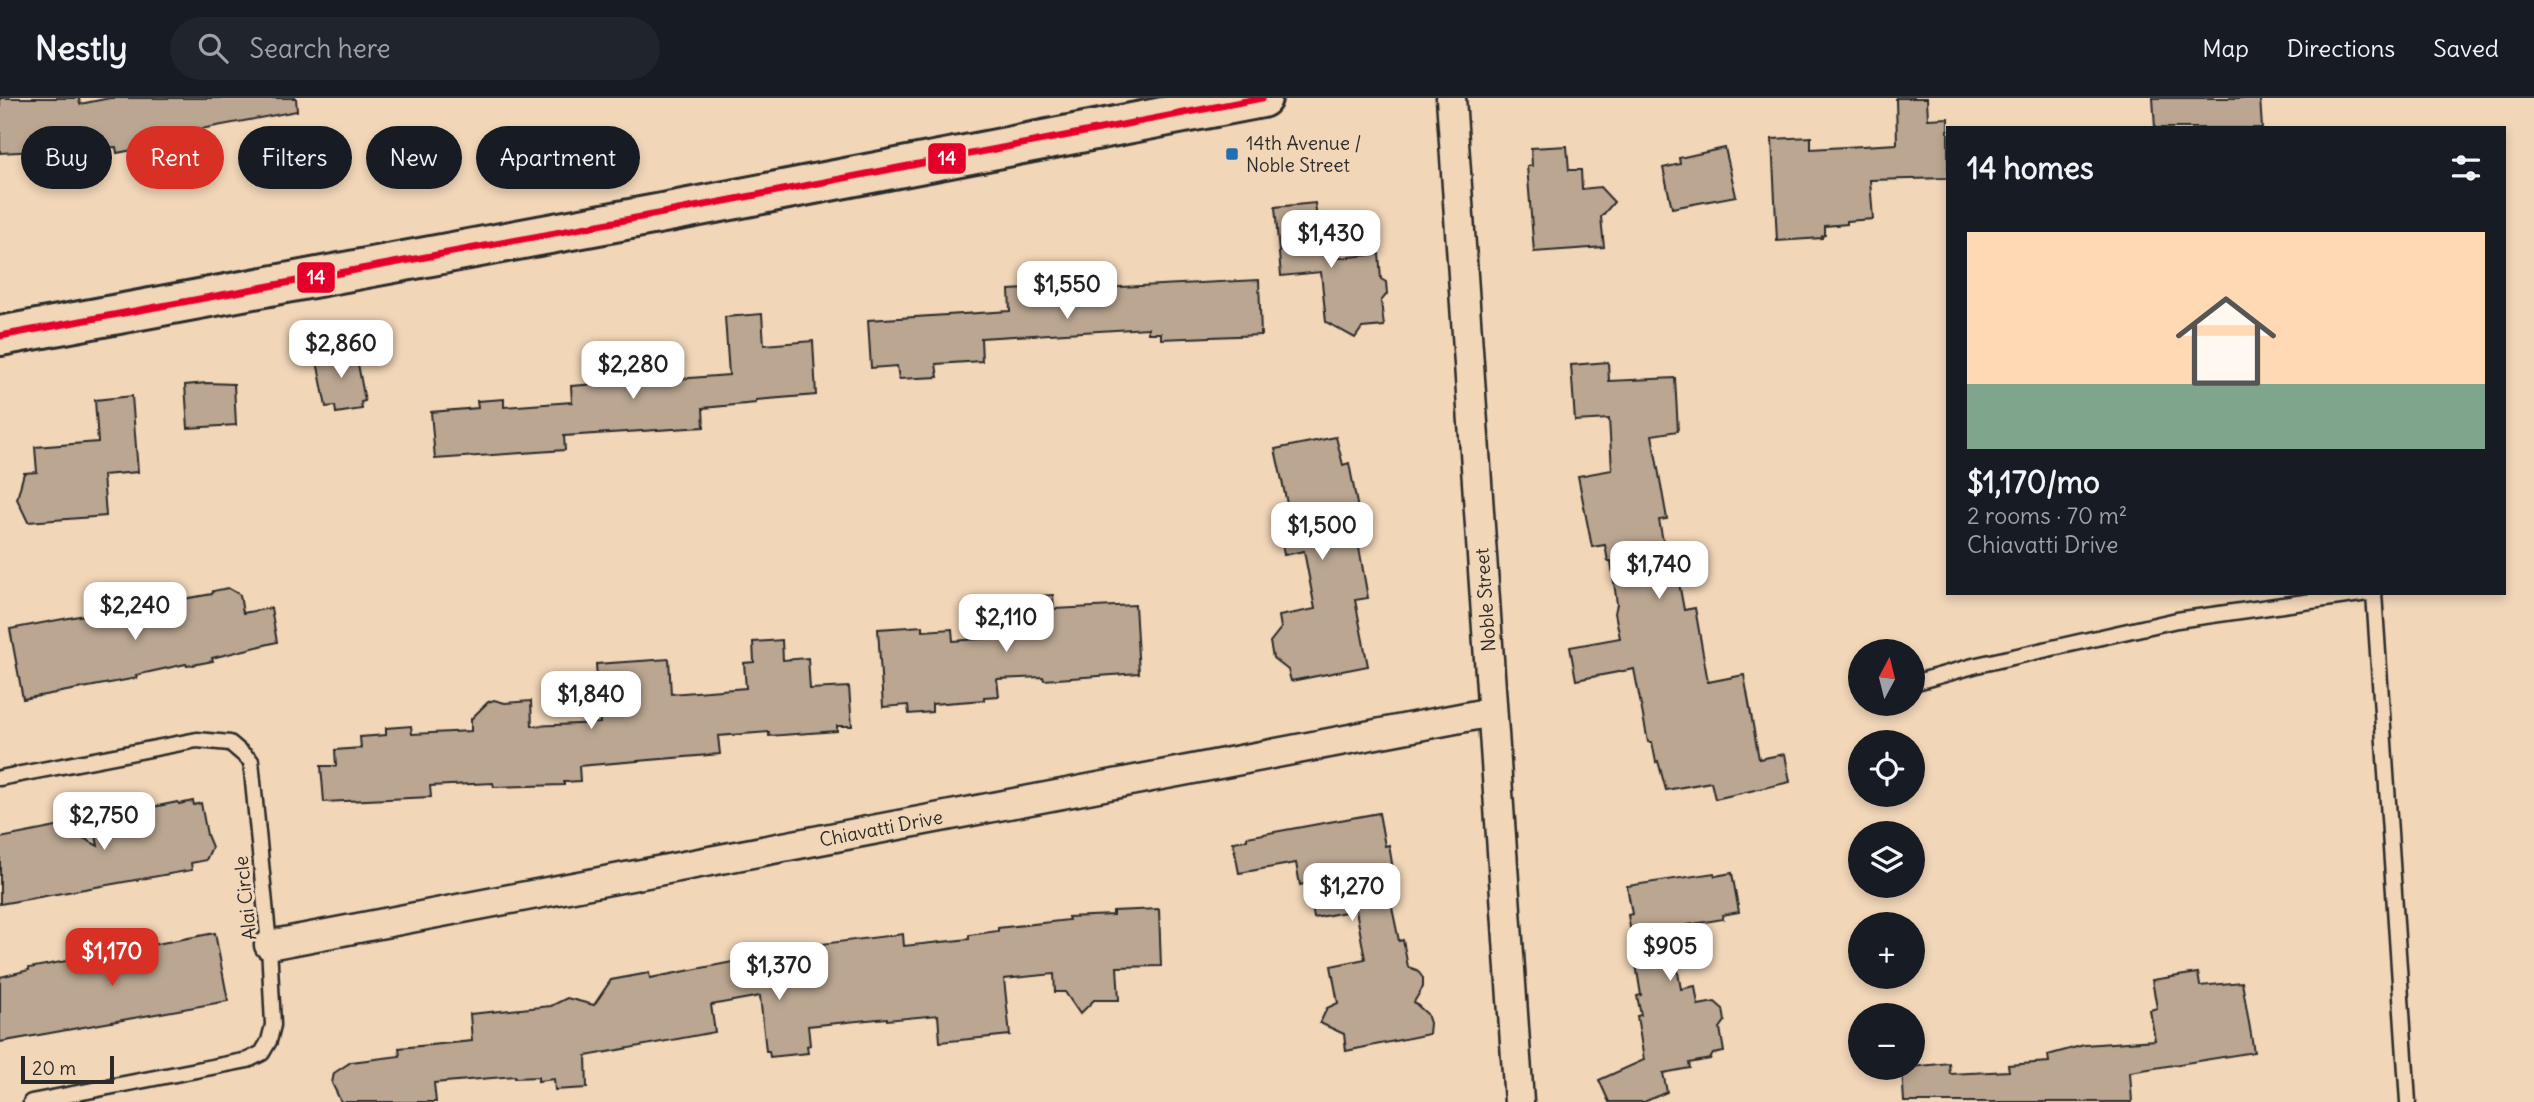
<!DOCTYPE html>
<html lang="en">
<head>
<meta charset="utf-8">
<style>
	body { margin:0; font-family:Delius,sans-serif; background:#20242c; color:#f1f3f6; height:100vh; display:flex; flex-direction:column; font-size:26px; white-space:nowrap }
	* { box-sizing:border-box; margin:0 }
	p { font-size:23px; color:#9ea1a6 }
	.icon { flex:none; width:38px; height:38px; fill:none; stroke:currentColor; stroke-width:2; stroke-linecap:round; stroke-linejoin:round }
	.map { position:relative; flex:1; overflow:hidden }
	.details { position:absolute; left:1946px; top:28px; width:560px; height:469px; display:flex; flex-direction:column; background:#171b24; border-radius:0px; box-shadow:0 4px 10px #0003 }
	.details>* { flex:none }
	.guide { position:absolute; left:21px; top:28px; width:665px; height:63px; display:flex; gap:14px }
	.needle { width:46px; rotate:7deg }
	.controls { position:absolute; left:1848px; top:541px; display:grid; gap:14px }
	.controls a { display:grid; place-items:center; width:77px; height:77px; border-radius:50%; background:#171b24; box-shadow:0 4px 10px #0003; font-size:35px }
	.scale { position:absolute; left:21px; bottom:18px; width:93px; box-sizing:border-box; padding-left:7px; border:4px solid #2b2b2b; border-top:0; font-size:19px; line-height:24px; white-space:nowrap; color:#2b2b2b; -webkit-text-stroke:5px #f1d6b8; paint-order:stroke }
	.price { position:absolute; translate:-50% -60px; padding:0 16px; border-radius:14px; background:#fff; color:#222; font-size:23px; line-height:46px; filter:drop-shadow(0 2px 4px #0008) }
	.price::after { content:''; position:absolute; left:50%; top:42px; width:21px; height:16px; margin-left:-10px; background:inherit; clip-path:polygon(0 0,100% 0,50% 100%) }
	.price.on { background:#d93025; color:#fff }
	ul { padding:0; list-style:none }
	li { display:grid; align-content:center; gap:14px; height:371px; padding:0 21px }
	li+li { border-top:2px solid #363941 }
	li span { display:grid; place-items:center; height:217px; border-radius:0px; color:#555 }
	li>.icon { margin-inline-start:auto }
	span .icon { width:126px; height:126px; fill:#fffc; stroke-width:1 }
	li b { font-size:30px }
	h2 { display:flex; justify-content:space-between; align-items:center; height:84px; padding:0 21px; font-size:30px }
	.tag { padding:0 24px; border-radius:32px; background:#171b24; box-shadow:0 4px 10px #0003; font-size:24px; line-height:63px }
	.tag.on { background:#d93025; color:#fff }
	header { display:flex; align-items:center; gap:42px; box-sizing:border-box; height:98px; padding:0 35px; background:#171b24; border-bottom:2px solid #363941 }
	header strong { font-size:33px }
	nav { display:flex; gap:38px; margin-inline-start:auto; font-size:24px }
	.search { width:490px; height:63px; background:#20242c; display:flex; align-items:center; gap:18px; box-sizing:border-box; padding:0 24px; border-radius:38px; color:#9ea1a6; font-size:26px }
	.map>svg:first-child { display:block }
	.building { fill:#baa691; stroke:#2b2b2b; stroke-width:2 }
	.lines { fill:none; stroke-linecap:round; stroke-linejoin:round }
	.lane-casing { stroke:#2b2b2b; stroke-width:19 }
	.street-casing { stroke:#2b2b2b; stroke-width:33 }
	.primary-casing { stroke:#2b2b2b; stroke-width:44 }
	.lane { stroke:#f1d6b8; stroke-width:14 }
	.street { stroke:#f1d6b8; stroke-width:28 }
	.primary { stroke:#f1d6b8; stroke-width:38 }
	.bus-1-casing { stroke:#f1d6b8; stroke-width:12 }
	.bus-1 { stroke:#e4002b; stroke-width:7 }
	.poi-dot { fill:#1f6fb2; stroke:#f1d6b8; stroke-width:2.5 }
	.labels { text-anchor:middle; stroke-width:6; stroke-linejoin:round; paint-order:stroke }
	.poi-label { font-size:19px; fill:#2b2b2b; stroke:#f1d6b8; text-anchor:start }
	.street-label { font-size:19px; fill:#2b2b2b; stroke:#f1d6b8 }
	.line-badge { stroke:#f1d6b8; stroke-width:2.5 }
	.badge-label { font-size:19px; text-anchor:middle; font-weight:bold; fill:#fff }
</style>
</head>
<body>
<header>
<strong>Nestly</strong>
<div class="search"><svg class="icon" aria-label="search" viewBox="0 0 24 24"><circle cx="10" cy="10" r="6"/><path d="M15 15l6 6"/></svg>Search here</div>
<nav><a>Map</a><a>Directions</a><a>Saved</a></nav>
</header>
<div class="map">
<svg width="2534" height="1004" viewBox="0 0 2534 1004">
	<rect width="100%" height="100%" fill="#f1d6b8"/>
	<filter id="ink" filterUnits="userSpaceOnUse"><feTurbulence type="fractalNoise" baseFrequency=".0143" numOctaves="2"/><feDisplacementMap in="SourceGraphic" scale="14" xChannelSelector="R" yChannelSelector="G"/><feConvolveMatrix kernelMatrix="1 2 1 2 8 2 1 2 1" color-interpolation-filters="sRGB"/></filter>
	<g filter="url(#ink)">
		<g class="building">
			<path d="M 0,0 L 79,0 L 80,6 L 110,0 L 296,0 L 297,13 L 152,40 L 154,48 L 117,55 L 116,49 L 0,55 Z"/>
			<path d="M 1896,0 L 1927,0 L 1928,21 L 1948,20 L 1948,80 L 1870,82 L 1873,121 L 1847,123 L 1847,126 L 1825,128 L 1825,137 L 1822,138 L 1822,140 L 1777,143 L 1772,41 L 1811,39 L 1811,51 L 1897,46 Z"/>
			<path d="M 2153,0 L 2260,0 L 2262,30 L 2155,30 Z"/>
			<path d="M 1567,48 L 1569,72 L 1581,72 L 1582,91 L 1600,89 L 1614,104 L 1601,119 L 1604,149 L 1534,154 L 1527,68 L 1532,68 L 1531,50 Z"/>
			<path d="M 1725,50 L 1736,98 L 1672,110 L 1663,70 L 1680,66 L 1679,60 Z"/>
			<path d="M 1315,105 L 1317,122 L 1326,121 L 1330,161 L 1379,156 L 1381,181 L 1386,184 L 1387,196 L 1381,203 L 1384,228 L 1362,230 L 1355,240 L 1326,224 L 1321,174 L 1281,178 L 1275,109 Z"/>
			<path d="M 1259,182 L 1261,237 L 1161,241 L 1161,235 L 1148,235 L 1148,230 L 981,240 L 982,263 L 936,266 L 938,279 L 899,281 L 897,268 L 871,270 L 868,222 L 1010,213 L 1009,192 L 1101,186 L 1101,190 Z"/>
			<path d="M 762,216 L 764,247 L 813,243 L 816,297 L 756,302 L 756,305 L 703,310 L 704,329 L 564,338 L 565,352 L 435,361 L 431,314 L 478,310 L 477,303 L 504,301 L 504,309 L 572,304 L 571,288 L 624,284 L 624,276 L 650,275 L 650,283 L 729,277 L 725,219 Z"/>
			<path d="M 355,250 L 365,303 L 361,304 L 362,311 L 336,315 L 335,308 L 326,309 L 316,258 Z"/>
			<path d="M 1608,264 L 1609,283 L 1675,280 L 1678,333 L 1652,337 L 1667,421 L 1659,422 L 1669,475 L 1677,474 L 1684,512 L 1695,510 L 1708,584 L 1744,577 L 1759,661 L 1785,656 L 1790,684 L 1715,701 L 1711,684 L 1666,692 L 1658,663 L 1656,664 L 1652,644 L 1648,644 L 1634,571 L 1576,582 L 1570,549 L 1620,540 L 1615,515 L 1617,506 L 1611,463 L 1608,463 L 1605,447 L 1592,449 L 1578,378 L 1612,372 L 1609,321 L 1575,323 L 1571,267 Z"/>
			<path d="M 207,285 L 234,286 L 236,327 L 188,330 L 185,287 Z"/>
			<path d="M 132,298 L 138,374 L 103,377 L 106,418 L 28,424 L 17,401 L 24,375 L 37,374 L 35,349 L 98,344 L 95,302 Z"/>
			<path d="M 1336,339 L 1343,367 L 1349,365 L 1364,442 L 1358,444 L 1368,500 L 1355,502 L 1368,568 L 1291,583 L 1288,572 L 1273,560 L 1270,544 L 1281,530 L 1279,518 L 1315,511 L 1304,453 L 1284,457 L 1278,422 L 1290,419 L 1275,351 Z"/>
			<path d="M 228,490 L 240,497 L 243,515 L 271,510 L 277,544 L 212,560 L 213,563 L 187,568 L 186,566 L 136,577 L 137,580 L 23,601 L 10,531 L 169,501 L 172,503 L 212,496 L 213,493 Z"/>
			<path d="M 1053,497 L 1054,511 L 1135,507 L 1139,575 L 1044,582 L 1043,579 L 997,581 L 999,598 L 984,599 L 984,602 L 932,606 L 932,614 L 909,616 L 908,607 L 883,609 L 878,531 L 923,528 L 923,533 L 952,531 L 953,543 L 1018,538 L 1016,499 Z"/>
			<path d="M 782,542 L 783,562 L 808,560 L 810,591 L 849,589 L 852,628 L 837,628 L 837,633 L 769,638 L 769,634 L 718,638 L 720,656 L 579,668 L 580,683 L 564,684 L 564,687 L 494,689 L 493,685 L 430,688 L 431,699 L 324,704 L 321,668 L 336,668 L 335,652 L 361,650 L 360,639 L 386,637 L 386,630 L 411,628 L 412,636 L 471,633 L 471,621 L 488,604 L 494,602 L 505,605 L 531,603 L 532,628 L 600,625 L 596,566 L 669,561 L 671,596 L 746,590 L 744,565 L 754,564 L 753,544 Z"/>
			<path d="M 193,703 L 194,707 L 201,705 L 207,737 L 212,749 L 206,762 L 191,765 L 192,772 L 0,806 L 0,740 L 61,728 L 98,748 L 93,721 L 178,704 L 179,706 Z"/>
			<path d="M 1379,715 L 1385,748 L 1389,747 L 1393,771 L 1389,772 L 1394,800 L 1391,805 L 1399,843 L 1403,842 L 1408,869 L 1417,872 L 1423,880 L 1423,889 L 1414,904 L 1427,916 L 1430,925 L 1429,936 L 1346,953 L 1344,936 L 1320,925 L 1327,910 L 1338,905 L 1331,868 L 1365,861 L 1356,812 L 1314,820 L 1308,785 L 1300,787 L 1296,765 L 1239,775 L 1233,744 L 1247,742 L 1247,739 Z"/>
			<path d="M 1714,775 L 1715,778 L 1732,775 L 1739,814 L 1722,817 L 1723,821 L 1687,827 L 1688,833 L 1671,836 L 1681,891 L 1695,888 L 1698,907 L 1715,904 L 1723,911 L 1725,923 L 1720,930 L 1724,954 L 1713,956 L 1710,961 L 1689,965 L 1690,970 L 1663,975 L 1667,994 L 1644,1004 L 1609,1004 L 1599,982 L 1644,962 L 1637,918 L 1641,917 L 1637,898 L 1641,897 L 1628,817 L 1632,816 L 1627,788 Z"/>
			<path d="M 1159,811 L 1161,868 L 1117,869 L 1119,902 L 1094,902 L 1080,916 L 1065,894 L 1055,894 L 1054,876 L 1004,881 L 1010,937 L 940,944 L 938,917 L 887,922 L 887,920 L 808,928 L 810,947 L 807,948 L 808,955 L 770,959 L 769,953 L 766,953 L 760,898 L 711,907 L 715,934 L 586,958 L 587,990 L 555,992 L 554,981 L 538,983 L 538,979 L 515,980 L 515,978 L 434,985 L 436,1004 L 341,1004 L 332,985 L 334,975 L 351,964 L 400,958 L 399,950 L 472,943 L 470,916 L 551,908 L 567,900 L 594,907 L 611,882 L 649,875 L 650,880 L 743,862 L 743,859 L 773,856 L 772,852 L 903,836 L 904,848 L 969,841 L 969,837 L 998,833 L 998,830 L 1069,822 L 1068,819 L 1113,817 L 1113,813 Z"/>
			<path d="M 215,835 L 228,903 L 0,944 L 0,879 L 29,872 L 29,870 Z"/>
			<path d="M 2198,875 L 2200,888 L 2242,884 L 2254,954 L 2130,974 L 2132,1004 L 1904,1004 L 1902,970 L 1949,965 L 1950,976 L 2009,973 L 2008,967 L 2049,964 L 2048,957 L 2084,947 L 2155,942 L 2150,912 L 2157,910 L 2152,882 Z"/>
		</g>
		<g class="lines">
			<g class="lane-casing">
				<g id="lane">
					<path d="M 2374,495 L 2408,1004"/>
					<path d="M 1913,585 L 1977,567 L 2177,522 L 2368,495"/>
					<path d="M 0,680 L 197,642 L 230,645 L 251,663 L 269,847 L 273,927 L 269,943 L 262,955 L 248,962 L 31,1004"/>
				</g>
			</g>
			<g class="street-casing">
				<g id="street">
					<path d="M 1451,0 L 1519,1004"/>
					<path d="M 269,847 L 1492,614"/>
				</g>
			</g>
			<g class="primary-casing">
				<path id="primary" d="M 0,238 L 668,114 L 1262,0"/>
			</g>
			<use href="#lane" class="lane"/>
			<use href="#street" class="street"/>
			<use href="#primary" class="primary"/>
			<g class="bus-1-casing">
				<path id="bus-1" d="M 0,238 L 668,114 L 1262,0"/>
			</g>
			<use href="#bus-1" class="bus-1"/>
		</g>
	</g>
	<rect class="poi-dot" x="1225" y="49" width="14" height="14" rx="3.5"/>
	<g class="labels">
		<g class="poi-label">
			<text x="1246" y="52">14th Avenue /<tspan x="1246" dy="22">Noble Street</tspan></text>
		</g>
		<g class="street-label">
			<text transform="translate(1485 502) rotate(-94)" y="7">Noble Street</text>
			<text transform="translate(881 730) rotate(-11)" y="7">Chiavatti Drive</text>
			<text transform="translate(245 800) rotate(-96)" y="7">Alai Circle</text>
		</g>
	</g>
	<g class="line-badge">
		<rect x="927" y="44" width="40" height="33" rx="7" fill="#e4002b"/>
		<rect x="296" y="163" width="40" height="33" rx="7" fill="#e4002b"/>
	</g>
	<g class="badge-label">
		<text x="947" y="67">14</text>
		<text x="316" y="186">14</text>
	</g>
</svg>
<div class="controls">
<a><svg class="needle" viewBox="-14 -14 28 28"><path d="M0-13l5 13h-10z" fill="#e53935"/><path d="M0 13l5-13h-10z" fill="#9ea1a6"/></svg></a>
<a><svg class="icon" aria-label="locate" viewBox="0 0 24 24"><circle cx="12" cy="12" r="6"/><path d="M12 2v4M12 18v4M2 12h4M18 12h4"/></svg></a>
<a><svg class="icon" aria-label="layers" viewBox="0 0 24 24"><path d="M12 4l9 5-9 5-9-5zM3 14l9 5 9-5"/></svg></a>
<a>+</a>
<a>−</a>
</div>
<div class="scale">20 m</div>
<b class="price" style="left:1331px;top:172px">$1,430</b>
<b class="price" style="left:1067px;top:223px">$1,550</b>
<b class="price" style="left:341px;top:282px">$2,860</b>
<b class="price" style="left:633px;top:303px">$2,280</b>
<b class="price" style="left:1322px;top:464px">$1,500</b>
<b class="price" style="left:1659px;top:503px">$1,740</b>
<b class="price" style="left:135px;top:544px">$2,240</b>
<b class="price" style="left:1006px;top:556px">$2,110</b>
<b class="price" style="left:591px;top:633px">$1,840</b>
<b class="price" style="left:104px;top:754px">$2,750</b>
<b class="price" style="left:1352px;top:825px">$1,270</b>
<b class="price" style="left:1670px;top:885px">$905</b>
<b class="price on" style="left:112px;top:890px">$1,170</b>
<b class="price" style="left:779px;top:904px">$1,370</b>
<div class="guide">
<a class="tag">Buy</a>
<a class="tag on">Rent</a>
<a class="tag">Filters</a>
<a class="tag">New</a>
<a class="tag">Apartment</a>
</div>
<section class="details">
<h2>14 homes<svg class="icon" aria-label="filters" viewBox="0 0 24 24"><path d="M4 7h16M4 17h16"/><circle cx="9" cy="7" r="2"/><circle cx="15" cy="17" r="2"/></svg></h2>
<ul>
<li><span style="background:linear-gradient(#ffd9b3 70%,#7fa58c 0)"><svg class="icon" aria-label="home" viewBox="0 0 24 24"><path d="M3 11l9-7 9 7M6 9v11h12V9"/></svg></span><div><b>$1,170/mo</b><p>2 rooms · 70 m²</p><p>Chiavatti Drive</p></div></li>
</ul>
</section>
</div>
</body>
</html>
